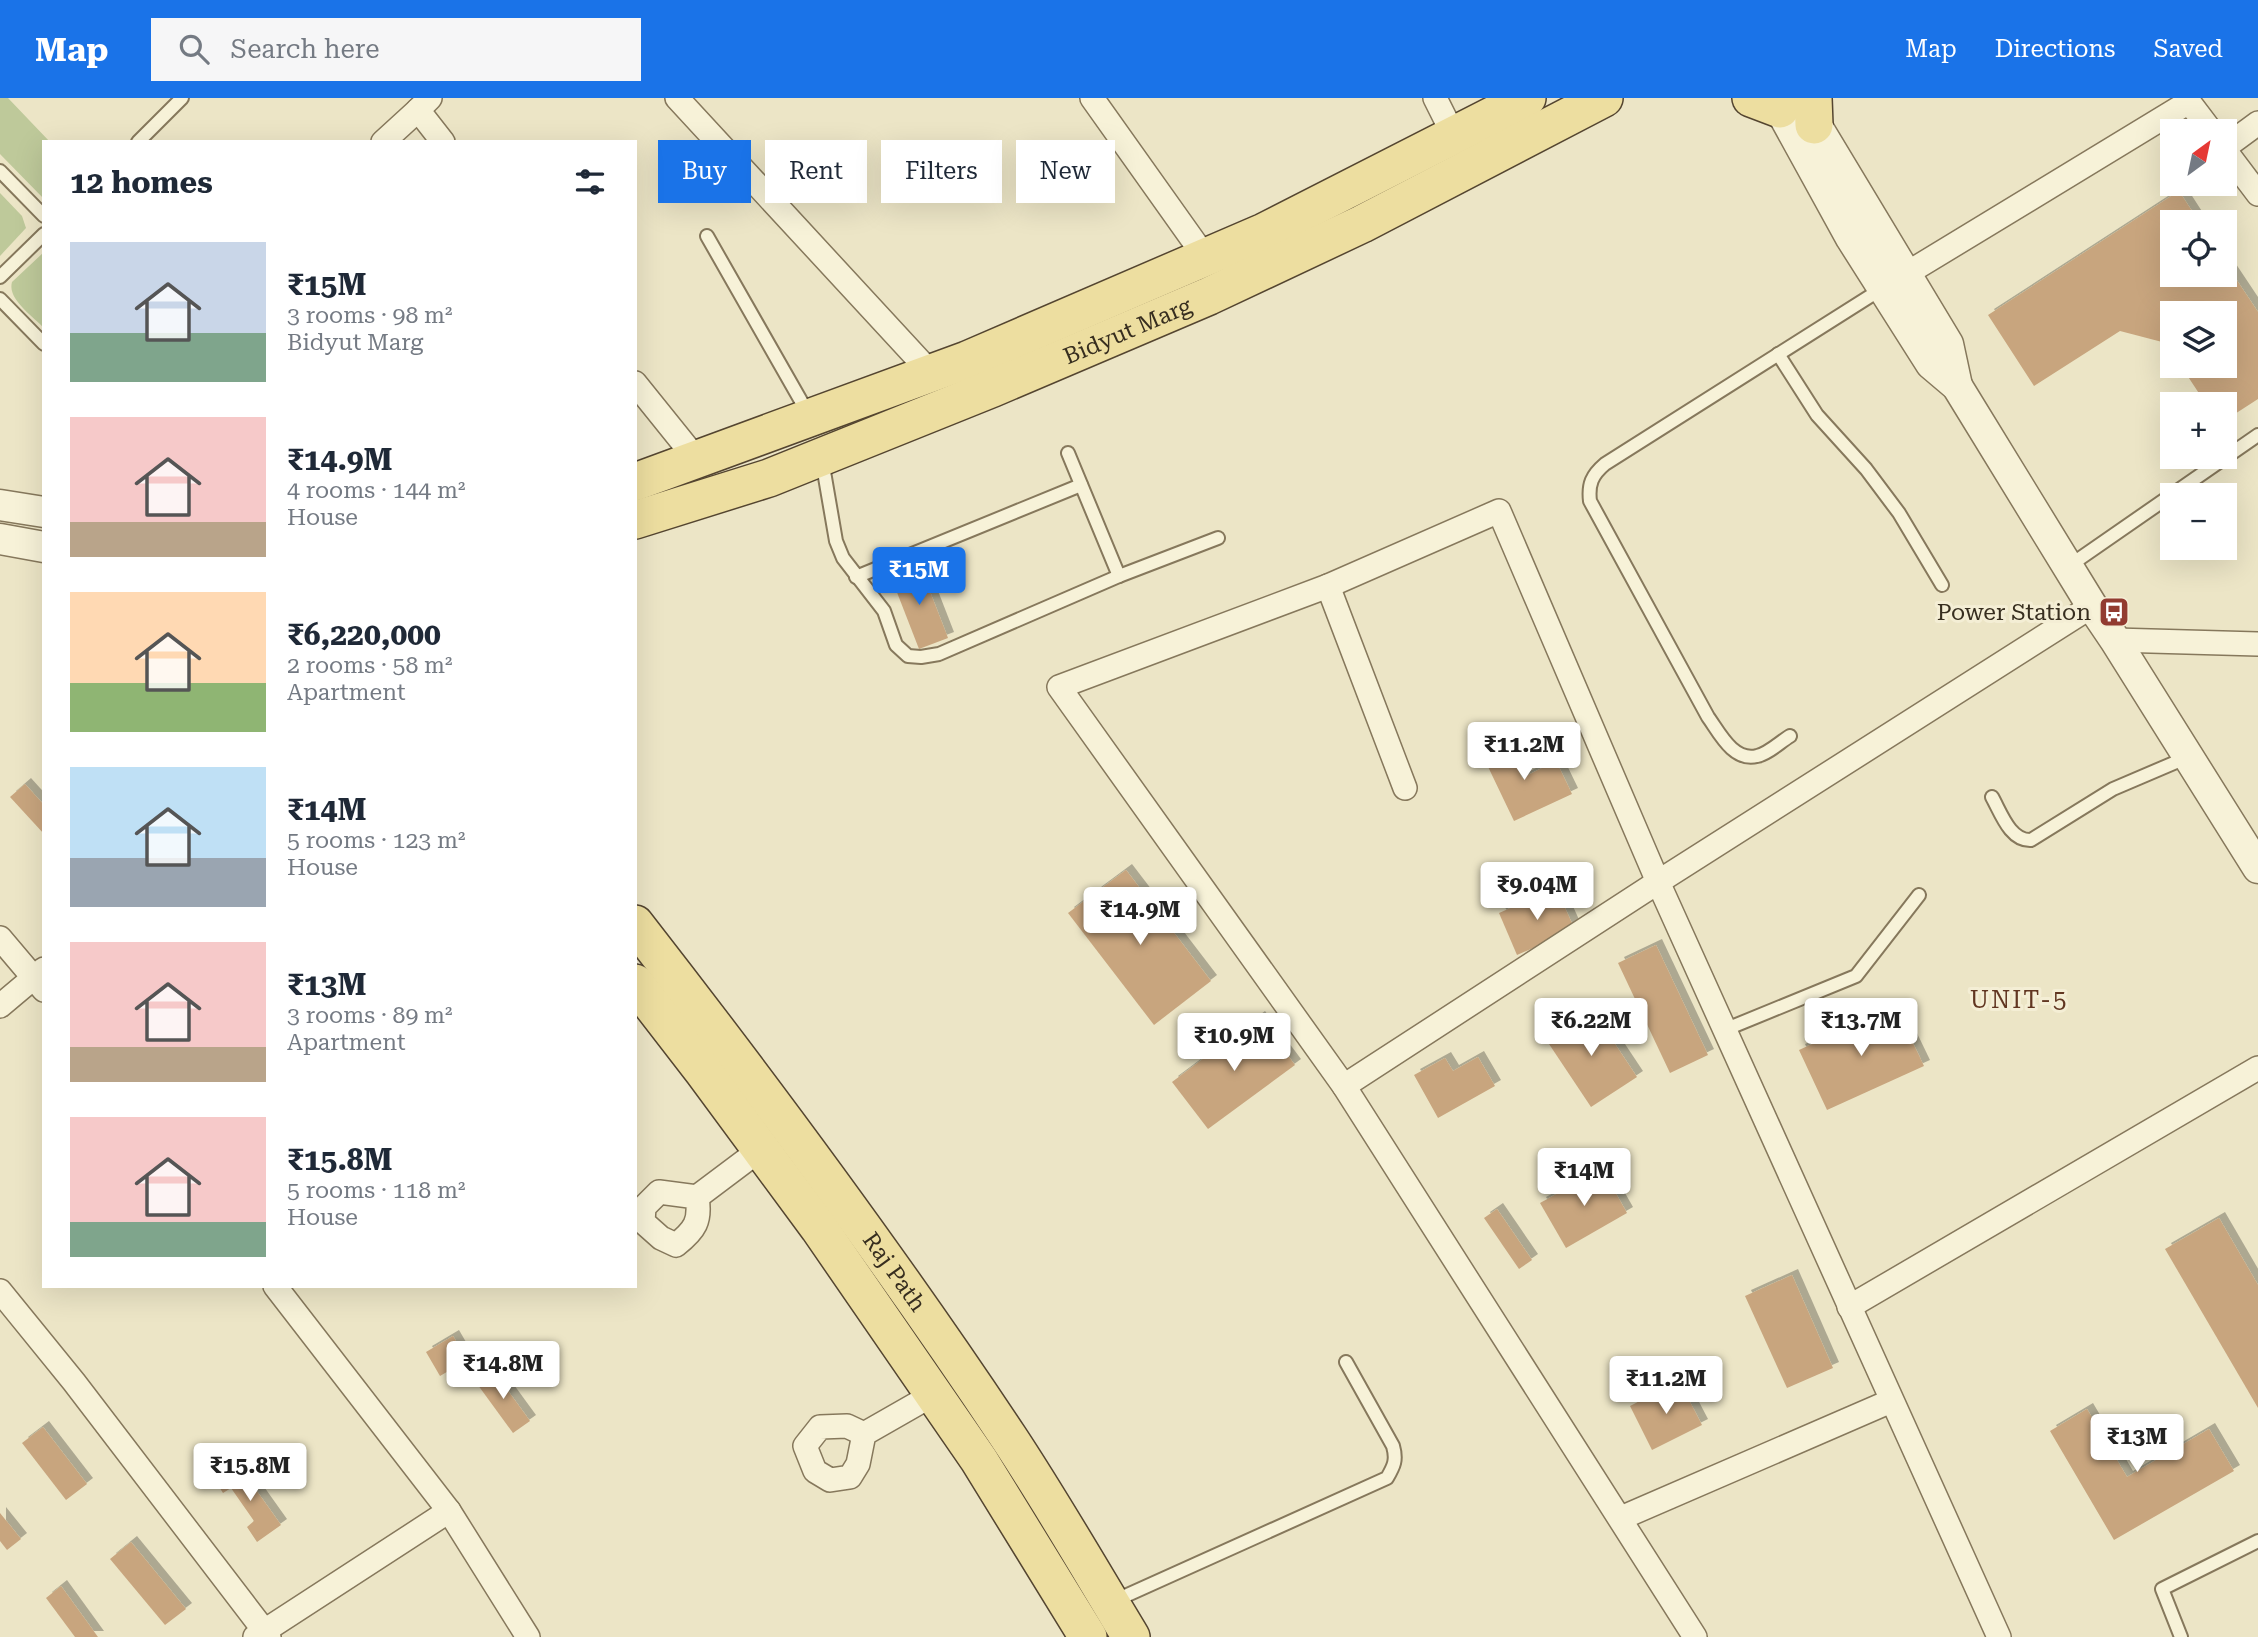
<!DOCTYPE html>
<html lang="en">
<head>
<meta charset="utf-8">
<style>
	body { margin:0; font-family:"Roboto Serif",serif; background:#f6f6f7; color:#1f2937; height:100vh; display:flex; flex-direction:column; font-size:26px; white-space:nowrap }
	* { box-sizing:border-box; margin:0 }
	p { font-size:23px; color:#747a83 }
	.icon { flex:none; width:38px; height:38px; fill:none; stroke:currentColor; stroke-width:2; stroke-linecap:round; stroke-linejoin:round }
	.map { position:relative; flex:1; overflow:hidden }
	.sheet { position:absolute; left:42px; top:42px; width:595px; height:1148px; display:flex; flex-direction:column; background:#fff; border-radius:0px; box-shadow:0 7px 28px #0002 }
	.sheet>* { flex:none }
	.top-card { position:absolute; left:658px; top:42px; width:665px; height:63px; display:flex; gap:14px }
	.needle { width:46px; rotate:33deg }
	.tools { position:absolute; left:2160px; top:21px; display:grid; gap:14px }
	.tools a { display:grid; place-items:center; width:77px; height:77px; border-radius:0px; background:#fff; box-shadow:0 7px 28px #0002; font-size:35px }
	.price { position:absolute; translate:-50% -60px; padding:0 16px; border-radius:7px; background:#fff; color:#222; font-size:23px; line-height:46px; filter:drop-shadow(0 2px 4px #0008) }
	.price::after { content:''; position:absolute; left:50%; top:42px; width:21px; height:16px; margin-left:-10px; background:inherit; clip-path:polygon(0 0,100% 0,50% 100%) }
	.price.on { background:#1a73e8; color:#fff }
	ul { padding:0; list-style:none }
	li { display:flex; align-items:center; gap:21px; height:175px; padding:0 28px }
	li span { display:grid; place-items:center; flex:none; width:196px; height:140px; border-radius:0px; color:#555 }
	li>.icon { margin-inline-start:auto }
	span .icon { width:84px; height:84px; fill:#fffc; stroke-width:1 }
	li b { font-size:30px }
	h2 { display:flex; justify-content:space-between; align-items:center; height:84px; padding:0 28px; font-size:30px }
	.pill { padding:0 24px; border-radius:0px; background:#fff; box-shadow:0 7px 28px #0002; font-size:24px; line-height:63px }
	.pill.on { background:#1a73e8; color:#fff }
	header { display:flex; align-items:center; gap:42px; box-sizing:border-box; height:98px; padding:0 35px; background:#1a73e8; color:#fff }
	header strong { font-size:33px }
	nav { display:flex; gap:38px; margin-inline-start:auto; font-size:24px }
	.search { width:490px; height:63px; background:#f6f6f7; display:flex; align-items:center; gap:18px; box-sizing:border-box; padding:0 24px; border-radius:0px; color:#747a83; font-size:26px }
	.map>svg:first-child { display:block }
	.green { fill:#bec99a }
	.building { fill:#c8a57e; filter:url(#shadow) }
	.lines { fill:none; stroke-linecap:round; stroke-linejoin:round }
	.service-casing { stroke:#86785c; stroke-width:16 }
	.minor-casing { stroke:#86785c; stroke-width:26 }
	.tertiary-casing { stroke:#86785c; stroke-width:33 }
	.primary-casing { stroke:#544530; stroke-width:40 }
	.service { stroke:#f7f2d8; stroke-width:12 }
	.minor { stroke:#f7f2d8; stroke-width:23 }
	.tertiary { stroke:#f7f2d8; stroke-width:30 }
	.primary { stroke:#eddea0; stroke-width:37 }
	.labels { text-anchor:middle; stroke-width:6; stroke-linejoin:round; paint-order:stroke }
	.street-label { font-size:23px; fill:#372e1f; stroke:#f4eed5 }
	.poi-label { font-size:23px; fill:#372e1f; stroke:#f4eed5; text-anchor:end }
	.neighbourhood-label { font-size:24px; letter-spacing:2px; fill:#613621; stroke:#f4eed5 }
</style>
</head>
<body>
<header>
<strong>Map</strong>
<div class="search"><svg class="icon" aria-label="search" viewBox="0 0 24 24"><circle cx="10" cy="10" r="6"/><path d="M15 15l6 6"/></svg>Search here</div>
<nav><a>Map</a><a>Directions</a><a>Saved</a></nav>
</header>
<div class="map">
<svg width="2258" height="1539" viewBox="0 0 2258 1539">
	<defs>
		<filter id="shadow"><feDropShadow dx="6" dy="-6" stdDeviation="0" flood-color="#0004"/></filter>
	</defs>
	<rect width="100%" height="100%" fill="#ece5c6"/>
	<g class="green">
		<path d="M 0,0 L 8,0 L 50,44 L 44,44 L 44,101 L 0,56 Z"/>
		<path d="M 0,95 L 22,118 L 26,130 L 0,158 Z"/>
		<path d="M 44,154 L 44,230 C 33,218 7,201 12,184 Z"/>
	</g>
	<g class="building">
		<path d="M 2179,93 L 2199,124 L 2172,124 L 2172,177 L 2224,177 L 2224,163 L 2258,214 L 2258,301 L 2224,323 L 2224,306 L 2206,306 L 2181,268 L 2224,268 L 2224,215 L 2172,215 L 2172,254 L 2166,245 L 2120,233 L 2034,288 L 1988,217 Z"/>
		<path d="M 920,468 L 948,540 L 919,551 L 891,479 Z"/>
		<path d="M 1504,641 L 1522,680 L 1556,663 L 1572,696 L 1514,723 L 1480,652 Z"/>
		<path d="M 25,686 L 44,707 L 44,736 L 10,699 Z"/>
		<path d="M 1126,772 L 1211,883 L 1154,927 L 1068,815 Z"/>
		<path d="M 1556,790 L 1575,832 L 1517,857 L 1499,815 Z"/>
		<path d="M 1656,847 L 1708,957 L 1670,975 L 1618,865 Z"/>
		<path d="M 1895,908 L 1924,968 L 1827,1012 L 1799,952 Z"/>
		<path d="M 1591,910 L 1637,979 L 1591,1009 L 1545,940 Z"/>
		<path d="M 1259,919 L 1295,967 L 1208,1031 L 1172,984 Z"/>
		<path d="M 1478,959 L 1495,988 L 1438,1020 L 1414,977 L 1445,960 L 1453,973 Z"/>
		<path d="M 1602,1071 L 1627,1115 L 1566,1150 L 1540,1105 Z"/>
		<path d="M 1497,1111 L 1532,1162 L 1519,1171 L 1484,1120 Z"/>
		<path d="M 2219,1120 L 2258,1187 L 2258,1310 L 2165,1151 Z"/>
		<path d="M 1792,1177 L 1833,1270 L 1787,1290 L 1745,1198 Z"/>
		<path d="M 453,1238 L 467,1262 L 440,1278 L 426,1254 Z"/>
		<path d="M 492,1271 L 530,1323 L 513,1335 L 475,1283 Z"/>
		<path d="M 1679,1283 L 1702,1327 L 1652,1352 L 1630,1308 Z"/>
		<path d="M 2087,1311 L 2127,1379 L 2209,1331 L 2234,1373 L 2114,1442 L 2050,1333 Z"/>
		<path d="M 43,1329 L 87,1386 L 66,1402 L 22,1345 Z"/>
		<path d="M 239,1368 L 281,1427 L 257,1444 L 247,1429 L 254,1423 L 231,1390 L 223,1395 L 216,1384 Z"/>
		<path d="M 0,1415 L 21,1441 L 7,1452 L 0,1443 Z"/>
		<path d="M 131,1444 L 186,1511 L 165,1527 L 110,1461 Z"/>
		<path d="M 61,1488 L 98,1539 L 75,1539 L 46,1500 Z"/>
	</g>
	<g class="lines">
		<g class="service-casing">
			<g id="service">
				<path d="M 138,44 L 182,0"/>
				<path d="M 0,73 L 44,118"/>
				<path d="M 707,138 L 809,317"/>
				<path d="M 0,179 L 44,136"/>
				<path d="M 0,201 L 44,246"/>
				<path d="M 1778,256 L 1817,317 L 1866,371 L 1899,415 L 1942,487"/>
				<path d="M 1068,355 L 1119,478"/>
				<path d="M 822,362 L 836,443 L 843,460 L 884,513 L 896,547 L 908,558 L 921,559 L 939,556 L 1119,478 L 1218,440"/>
				<path d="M 2069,468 L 2258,337"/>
				<path d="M 856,479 L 1081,387"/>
				<path d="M 1790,638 C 1780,644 1768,656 1757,658 C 1733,664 1719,634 1708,619 L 1590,403 C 1588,386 1592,377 1605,366 L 1883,190"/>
				<path d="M 1992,699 C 2001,715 2010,743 2031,742 L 2113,691 L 2188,659"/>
				<path d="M 1724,932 L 1856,878 L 1919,797"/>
				<path d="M 1114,1503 L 1387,1380 C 1394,1368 1397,1362 1393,1348 L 1346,1264"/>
				<path d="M 2181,1539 L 2162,1491 L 2258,1443"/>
			</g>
		</g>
		<g class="minor-casing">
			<g id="minor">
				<path d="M 430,0 L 418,12 L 443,44"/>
				<path d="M 677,0 L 931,275"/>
				<path d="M 1092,0 L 1205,159"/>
				<path d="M 1435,0 L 1454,38"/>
				<path d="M 2186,0 L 2211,33"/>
				<path d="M 383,44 L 418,12"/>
				<path d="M 2224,50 L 2258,25"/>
				<path d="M 2224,51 L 2258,96"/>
				<path d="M 1906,176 L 2189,4"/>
				<path d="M 635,285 L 697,362"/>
				<path d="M 1328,488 L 1405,690"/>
				<path d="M 2115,542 L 2258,546"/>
				<path d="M 0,840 L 44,892"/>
				<path d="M 0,908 L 44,871"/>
				<path d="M 1344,988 L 1658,784 L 1999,1539"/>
				<path d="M 697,1099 L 659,1094 L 644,1109 L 643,1124 L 661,1140 L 676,1147 C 695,1132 701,1123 697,1099 L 761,1051"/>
				<path d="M 275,1188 L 449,1413 L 528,1539"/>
				<path d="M 0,1193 L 74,1284 L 269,1539"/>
				<path d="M 1849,1209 L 2258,970"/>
				<path d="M 864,1336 L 847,1328 L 820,1329 L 805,1348 L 815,1373 L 830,1382 L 850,1379 L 858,1366 L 864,1336 L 934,1296"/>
				<path d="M 1621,1420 L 1891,1303"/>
				<path d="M 255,1539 L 449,1413"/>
				<path d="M 1695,1539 L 1344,988 L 1059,589 L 1328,488 L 1499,413 L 1658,784 L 2092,508"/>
			</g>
		</g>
		<g class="tertiary-casing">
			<g id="tertiary">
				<path d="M 1774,0 L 1851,140 L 1931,266 L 1957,288 L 2092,508 L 2115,542 L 2258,770"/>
				<path d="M 1804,7 L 1948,246 L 1957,288"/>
				<path d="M 0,407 L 44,414"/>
				<path d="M 0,441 L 44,449"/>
			</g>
		</g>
		<g class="primary-casing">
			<g id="primary">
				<path d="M 1751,0 L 1780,11"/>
				<path d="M 1813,0 L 1814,27"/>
				<path d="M 635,384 L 967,262 L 1264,134 L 1527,0"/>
				<path id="s1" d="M 635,422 L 769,380 L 993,290 L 1209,198 L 1362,126 L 1604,0"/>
				<path id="s2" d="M 635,826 C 765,993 892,1164 1009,1340 C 1052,1405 1091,1473 1131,1539"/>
				<path d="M 635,885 L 703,973 L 819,1130 L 979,1362 L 1088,1539"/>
			</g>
		</g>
		<use href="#service" class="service"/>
		<use href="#minor" class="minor"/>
		<use href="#tertiary" class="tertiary"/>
		<use href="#primary" class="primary"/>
	</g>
	<defs>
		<g id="bus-square" transform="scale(1.575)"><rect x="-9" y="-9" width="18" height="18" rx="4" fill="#923b30" stroke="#f4eed5"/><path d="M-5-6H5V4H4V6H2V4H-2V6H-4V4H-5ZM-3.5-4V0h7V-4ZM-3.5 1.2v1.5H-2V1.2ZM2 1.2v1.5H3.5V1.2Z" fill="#fff"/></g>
	</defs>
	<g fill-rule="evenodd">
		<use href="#bus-square" x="2114" y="514"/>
	</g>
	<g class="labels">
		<g class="street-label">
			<text dy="8" stroke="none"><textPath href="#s1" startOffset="528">Bidyut Marg</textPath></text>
			<text dy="8" stroke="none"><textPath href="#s2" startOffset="434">Raj Path</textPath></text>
		</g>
		<g class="poi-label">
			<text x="2091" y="522">Power Station</text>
		</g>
		<g class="neighbourhood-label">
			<text x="2019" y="910">UNIT-5</text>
		</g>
	</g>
</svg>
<div class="tools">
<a><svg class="needle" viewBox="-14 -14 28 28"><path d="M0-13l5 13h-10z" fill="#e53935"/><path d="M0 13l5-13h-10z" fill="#747a83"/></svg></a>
<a><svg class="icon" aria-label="locate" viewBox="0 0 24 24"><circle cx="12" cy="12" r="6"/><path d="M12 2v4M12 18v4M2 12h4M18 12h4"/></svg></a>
<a><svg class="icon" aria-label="layers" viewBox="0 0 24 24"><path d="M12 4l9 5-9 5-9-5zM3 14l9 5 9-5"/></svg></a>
<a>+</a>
<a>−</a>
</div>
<b class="price on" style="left:919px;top:509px">₹15M</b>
<b class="price" style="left:1524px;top:684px">₹11.2M</b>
<b class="price" style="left:1537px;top:824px">₹9.04M</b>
<b class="price" style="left:1140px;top:849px">₹14.9M</b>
<b class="price" style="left:1591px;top:960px">₹6.22M</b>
<b class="price" style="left:1861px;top:960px">₹13.7M</b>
<b class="price" style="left:1234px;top:975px">₹10.9M</b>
<b class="price" style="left:1584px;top:1110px">₹14M</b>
<b class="price" style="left:503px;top:1303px">₹14.8M</b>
<b class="price" style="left:1666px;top:1318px">₹11.2M</b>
<b class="price" style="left:2137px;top:1376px">₹13M</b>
<b class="price" style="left:250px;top:1405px">₹15.8M</b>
<div class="top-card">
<a class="pill on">Buy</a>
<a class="pill">Rent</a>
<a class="pill">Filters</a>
<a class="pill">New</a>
</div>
<section class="sheet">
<h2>12 homes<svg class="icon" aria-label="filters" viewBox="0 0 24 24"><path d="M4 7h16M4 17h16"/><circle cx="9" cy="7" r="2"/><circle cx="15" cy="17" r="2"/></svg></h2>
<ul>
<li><span style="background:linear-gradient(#c9d6e8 65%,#7fa58c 0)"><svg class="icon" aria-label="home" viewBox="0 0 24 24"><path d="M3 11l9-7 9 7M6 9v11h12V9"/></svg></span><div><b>₹15M</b><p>3 rooms · 98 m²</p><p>Bidyut Marg</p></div></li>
<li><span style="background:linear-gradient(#f6c9c9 75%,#b9a48a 0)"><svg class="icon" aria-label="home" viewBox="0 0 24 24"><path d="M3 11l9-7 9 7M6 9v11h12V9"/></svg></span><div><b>₹14.9M</b><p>4 rooms · 144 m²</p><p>House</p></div></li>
<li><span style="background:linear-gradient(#ffd9b3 65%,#8fb573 0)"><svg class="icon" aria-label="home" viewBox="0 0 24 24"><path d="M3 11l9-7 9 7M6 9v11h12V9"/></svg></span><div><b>₹6,220,000</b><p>2 rooms · 58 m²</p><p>Apartment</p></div></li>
<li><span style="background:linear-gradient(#bfe0f5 65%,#9aa5b1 0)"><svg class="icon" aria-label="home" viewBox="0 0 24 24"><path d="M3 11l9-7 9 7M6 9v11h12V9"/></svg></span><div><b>₹14M</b><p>5 rooms · 123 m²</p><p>House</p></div></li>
<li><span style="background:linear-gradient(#f6c9c9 75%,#b9a48a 0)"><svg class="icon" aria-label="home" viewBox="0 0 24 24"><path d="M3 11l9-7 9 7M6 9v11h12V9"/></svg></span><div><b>₹13M</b><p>3 rooms · 89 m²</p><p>Apartment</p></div></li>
<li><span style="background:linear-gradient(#f6c9c9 75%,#7fa58c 0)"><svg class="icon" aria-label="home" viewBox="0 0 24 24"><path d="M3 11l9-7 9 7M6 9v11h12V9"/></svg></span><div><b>₹15.8M</b><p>5 rooms · 118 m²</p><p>House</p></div></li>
</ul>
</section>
</div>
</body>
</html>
